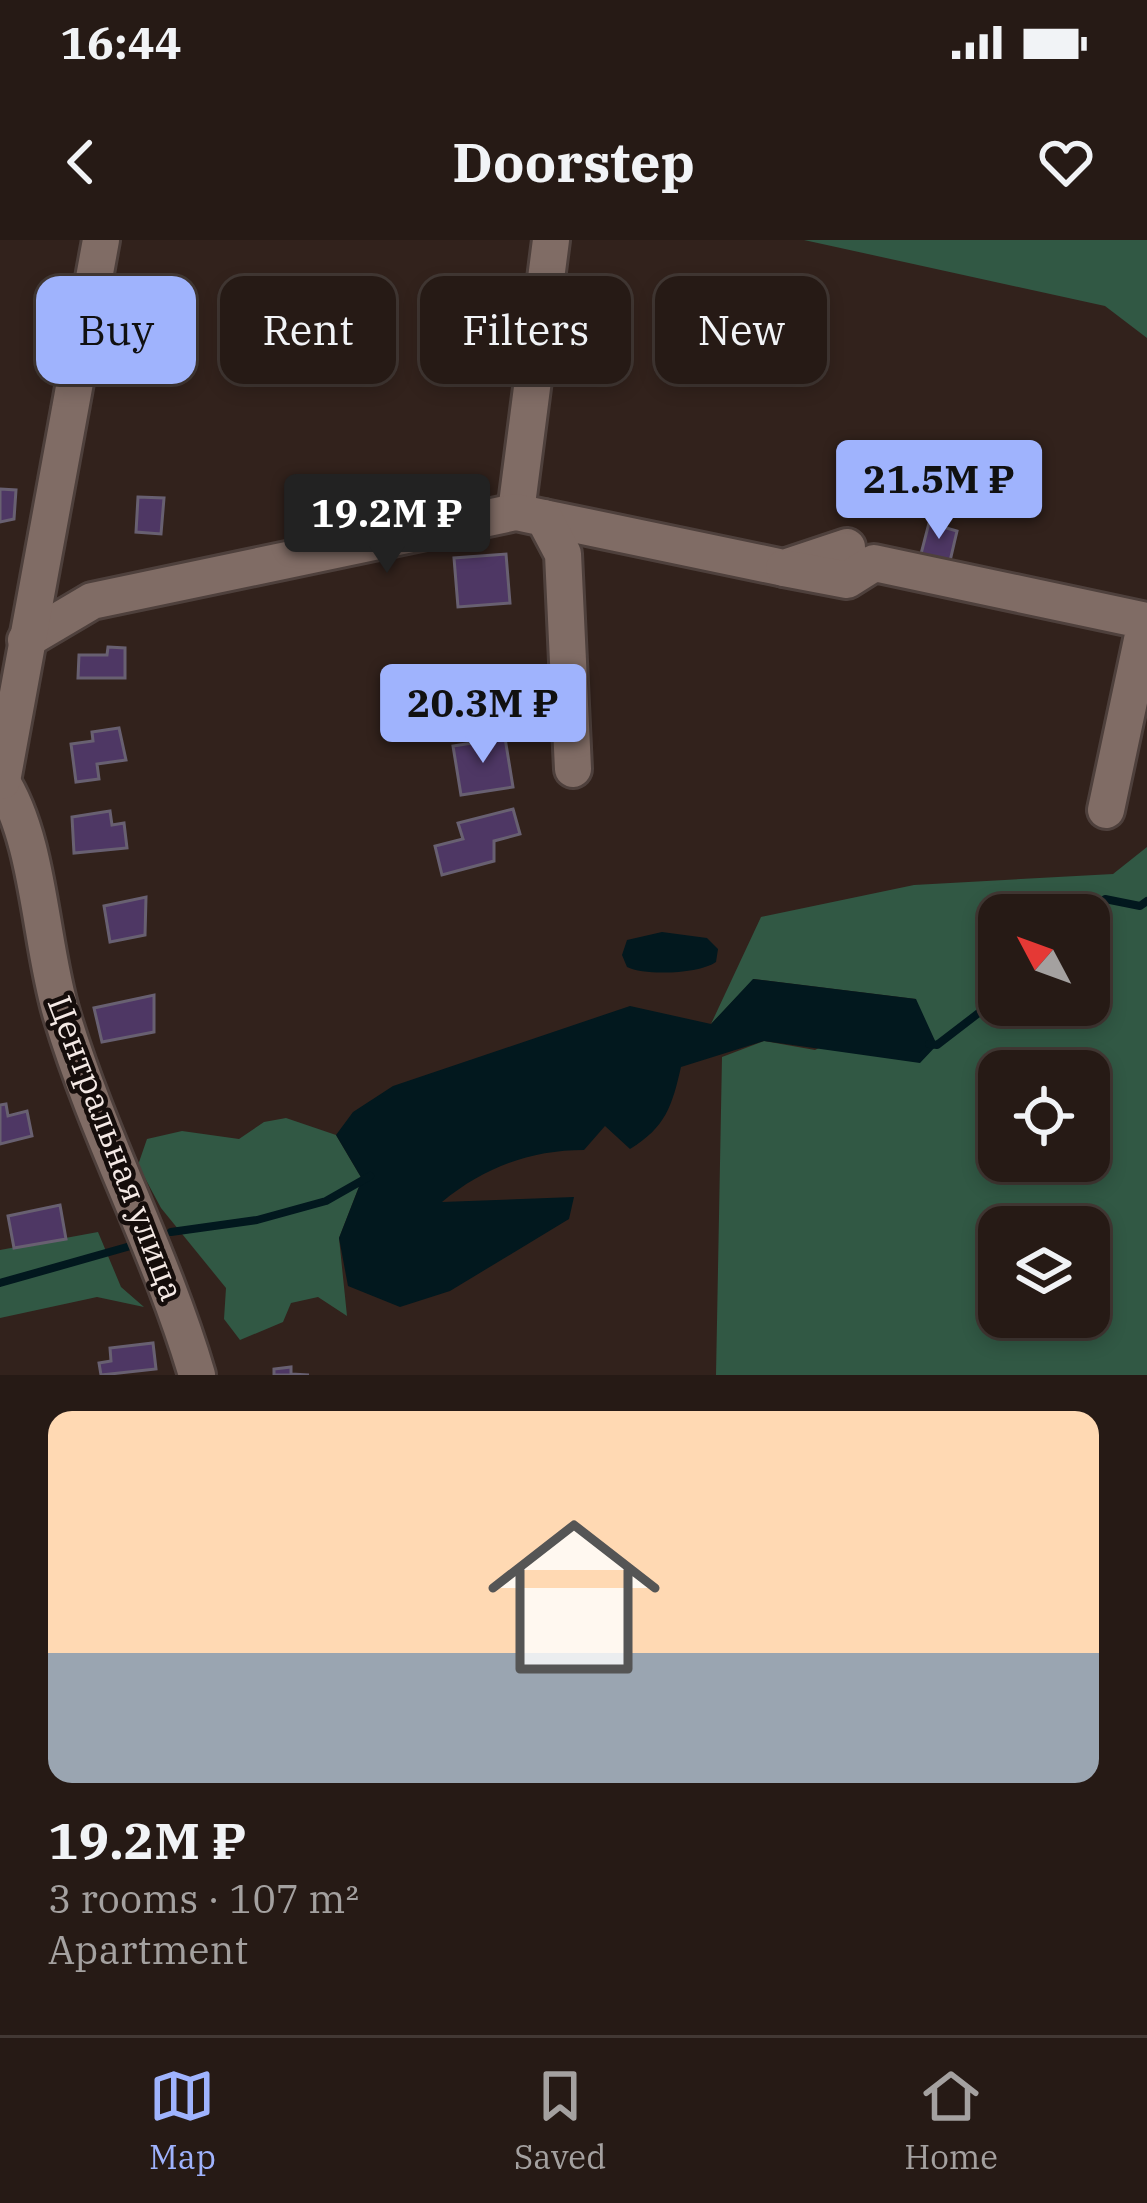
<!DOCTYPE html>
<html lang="en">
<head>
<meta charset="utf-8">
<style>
	body { margin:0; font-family:"IBM Plex Serif",serif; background:#2e231e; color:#f1f3f6; height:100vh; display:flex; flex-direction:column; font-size:45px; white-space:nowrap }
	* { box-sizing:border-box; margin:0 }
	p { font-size:39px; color:#a4a1a0 }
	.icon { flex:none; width:66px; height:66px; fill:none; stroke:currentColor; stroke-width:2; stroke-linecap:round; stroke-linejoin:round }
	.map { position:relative; height:1135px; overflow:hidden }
	.drawer { display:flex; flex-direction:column; background:#261a15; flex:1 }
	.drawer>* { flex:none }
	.banner { position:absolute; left:36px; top:36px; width:1077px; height:108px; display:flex; gap:24px }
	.needle { width:78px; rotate:311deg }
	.tools { position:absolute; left:978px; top:654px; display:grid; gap:24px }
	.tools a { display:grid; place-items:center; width:132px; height:132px; border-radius:24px; background:#261a15; box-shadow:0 6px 18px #0003,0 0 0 3px #423834; font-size:60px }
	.price { position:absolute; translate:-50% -102px; padding:0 27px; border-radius:12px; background:#9fb3fd; color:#111; font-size:39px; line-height:78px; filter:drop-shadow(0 3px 6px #0008) }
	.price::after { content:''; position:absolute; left:50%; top:72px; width:36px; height:27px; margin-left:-18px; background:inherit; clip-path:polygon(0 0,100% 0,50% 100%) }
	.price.selected { background:#222; color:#fff }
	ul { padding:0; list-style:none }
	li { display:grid; align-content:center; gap:24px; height:636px; padding:0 48px }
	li+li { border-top:3px solid #423834 }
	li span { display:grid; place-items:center; height:372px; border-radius:24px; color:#555 }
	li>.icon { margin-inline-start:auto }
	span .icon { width:216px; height:216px; fill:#fffc; stroke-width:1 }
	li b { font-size:51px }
	.pill { padding:0 42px; border-radius:24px; background:#261a15; box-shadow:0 6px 18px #0003,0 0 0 3px #423834; font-size:42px; line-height:108px }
	.pill.selected { background:#9fb3fd; color:#111 }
	.status { display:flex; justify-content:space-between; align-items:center; height:84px; padding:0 60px; background:#261a15; direction:ltr }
	.status svg { height:33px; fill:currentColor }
	header { display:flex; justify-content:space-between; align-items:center; height:156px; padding:0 48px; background:#261a15; font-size:54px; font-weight:800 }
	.dock { display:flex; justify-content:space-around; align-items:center; height:168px; border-top:3px solid #423834; background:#261a15; font-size:33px; color:#a4a1a0 }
	.dock a { display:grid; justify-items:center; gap:6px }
	.dock .selected { color:#9fb3fd }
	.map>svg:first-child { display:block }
	.green { fill:#315844; fill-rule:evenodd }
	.water { fill:#02181e }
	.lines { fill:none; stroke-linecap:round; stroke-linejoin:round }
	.stream { stroke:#02181e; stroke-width:8 }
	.building { fill:#4e3764; stroke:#686071; stroke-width:3 }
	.minor-casing { stroke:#4e403c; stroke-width:42 }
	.minor { stroke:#806c65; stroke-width:36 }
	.labels { text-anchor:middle; stroke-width:9; stroke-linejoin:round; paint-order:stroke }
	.street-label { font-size:33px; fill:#f4e9e5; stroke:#150d0b }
</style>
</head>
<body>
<div class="status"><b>16:44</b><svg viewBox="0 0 49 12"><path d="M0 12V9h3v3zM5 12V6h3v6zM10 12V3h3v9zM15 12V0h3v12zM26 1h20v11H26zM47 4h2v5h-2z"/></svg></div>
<header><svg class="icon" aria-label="back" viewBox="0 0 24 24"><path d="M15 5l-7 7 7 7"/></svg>Doorstep<svg class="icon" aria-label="heart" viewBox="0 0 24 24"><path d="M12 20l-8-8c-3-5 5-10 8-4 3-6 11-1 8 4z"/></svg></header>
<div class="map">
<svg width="1147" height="1135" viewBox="0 0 1147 1135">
	<rect width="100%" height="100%" fill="#32221c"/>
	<g class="green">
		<path d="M 804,0 L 1147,0 L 1147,98 L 1105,66 Z"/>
		<path d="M 1147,607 L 1147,1135 L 716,1135 L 722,817 L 764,801 L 815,810 L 916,759 L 754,739 L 711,784 L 761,677 L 914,645 L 1113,634 ZM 999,675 L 1089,675 L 1089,765 L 999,765 ZM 999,831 L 1089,831 L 1089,921 L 999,921 ZM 999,987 L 1089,987 L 1089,1077 L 999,1077 Z"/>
		<path d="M 286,878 L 336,895 L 362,939 L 339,998 L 347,1076 L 318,1057 L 291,1063 L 283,1082 L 240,1100 L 224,1079 L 226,1048 L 161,968 L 138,925 L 147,899 L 182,891 L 239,899 L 264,882 Z"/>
		<path d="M 98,992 L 121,1047 L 144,1067 L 97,1057 L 0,1078 L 0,1010 Z"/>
	</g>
	<g class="water">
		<path d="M 662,692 L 707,698 L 718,709 L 716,722 C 699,734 645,736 627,727 L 622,715 L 627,700 Z"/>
		<path d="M 753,739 L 916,759 L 937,805 L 920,823 L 764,801 L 681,827 C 672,866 666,887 630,909 L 605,886 L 584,910 C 530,910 483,928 442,962 L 574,957 L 569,979 L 450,1051 L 400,1067 L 348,1046 L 339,998 L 362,939 L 336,895 L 353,872 L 393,846 L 630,766 L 711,784 Z"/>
	</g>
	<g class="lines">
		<g class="stream">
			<path d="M 1089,680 L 1105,659 L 1140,666 L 1147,661"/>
			<path d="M 1009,765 L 1019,765"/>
			<path d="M 929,804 L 937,805 L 993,762 L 999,763"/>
			<path d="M 171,992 L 257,980 L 326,961 L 370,936"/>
			<path d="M 0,1043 L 134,1005"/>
		</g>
	</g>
	<g class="building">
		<path d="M 493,58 L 495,76 L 509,75 L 511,89 L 500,90 L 501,104 L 455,108 L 451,61 Z"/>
		<path d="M 0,249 L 16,250 L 14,279 L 0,282 Z"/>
		<path d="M 138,257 L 164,258 L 161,294 L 136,292 Z"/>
		<path d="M 929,283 L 957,291 L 950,321 L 921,314 Z"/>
		<path d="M 506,314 L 510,363 L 458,367 L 454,318 Z"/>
		<path d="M 108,407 L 125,408 L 125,438 L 78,438 L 79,415 L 107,415 Z"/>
		<path d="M 119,488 L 126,520 L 97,524 L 99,539 L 76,542 L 71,504 L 93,501 L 92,492 Z"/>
		<path d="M 505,498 L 513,547 L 461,555 L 453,506 Z"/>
		<path d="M 513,569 L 520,594 L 494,601 L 494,621 L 442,635 L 435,606 L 463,599 L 458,583 Z"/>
		<path d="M 110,571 L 112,585 L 124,583 L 127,608 L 74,613 L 72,577 Z"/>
		<path d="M 146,657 L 145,695 L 110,702 L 104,666 Z"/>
		<path d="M 154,755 L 154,792 L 102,802 L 94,768 Z"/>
		<path d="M 6,864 L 8,876 L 27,871 L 32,896 L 0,904 L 0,865 Z"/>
		<path d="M 60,965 L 66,999 L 14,1008 L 8,976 Z"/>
		<path d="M 153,1103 L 156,1129 L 101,1135 L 99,1123 L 111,1121 L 110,1108 Z"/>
		<path d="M 291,1127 L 291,1134 L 309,1135 L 274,1135 L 274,1129 Z"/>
	</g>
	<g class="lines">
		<g class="minor-casing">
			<g id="minor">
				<path d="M 516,272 L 551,0"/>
				<path d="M 544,278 L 784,328 L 847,307"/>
				<path d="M 784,328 L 847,340 L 874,323 L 1146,381 L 1106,570"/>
				<path d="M 26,400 L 92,361 L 516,272 L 544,278 L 563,314 L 573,529"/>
				<path d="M 0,539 C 40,600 40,705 62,776 C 99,899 161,1012 197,1135"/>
				<path d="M 2,541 L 101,0"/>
			</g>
		</g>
		<use href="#minor" class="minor"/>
	</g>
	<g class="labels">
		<g class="street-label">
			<text transform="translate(116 908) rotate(69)" y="12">Центральная улица</text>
		</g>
	</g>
</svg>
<div class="tools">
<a><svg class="needle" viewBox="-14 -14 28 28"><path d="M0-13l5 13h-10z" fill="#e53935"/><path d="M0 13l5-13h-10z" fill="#a4a1a0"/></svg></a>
<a><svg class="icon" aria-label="locate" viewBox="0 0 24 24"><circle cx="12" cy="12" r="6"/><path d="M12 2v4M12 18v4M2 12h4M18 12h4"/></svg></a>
<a><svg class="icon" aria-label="layers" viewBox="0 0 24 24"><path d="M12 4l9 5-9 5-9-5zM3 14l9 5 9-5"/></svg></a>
</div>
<b class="price" style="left:939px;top:302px">21.5M ₽</b>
<b class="price selected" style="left:387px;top:336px">19.2M ₽</b>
<b class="price" style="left:483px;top:526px">20.3M ₽</b>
<div class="banner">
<a class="pill selected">Buy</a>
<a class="pill">Rent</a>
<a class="pill">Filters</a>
<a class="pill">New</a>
</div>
</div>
<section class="drawer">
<ul>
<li><span style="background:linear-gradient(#ffd9b3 65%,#9aa5b1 0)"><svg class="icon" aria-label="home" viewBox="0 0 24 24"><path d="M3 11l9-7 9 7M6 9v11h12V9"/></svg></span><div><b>19.2M ₽</b><p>3 rooms · 107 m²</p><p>Apartment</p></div></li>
</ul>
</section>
<nav class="dock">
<a class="selected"><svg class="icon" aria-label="map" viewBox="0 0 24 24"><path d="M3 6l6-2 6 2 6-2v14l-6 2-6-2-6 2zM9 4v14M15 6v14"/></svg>Map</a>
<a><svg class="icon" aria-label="saved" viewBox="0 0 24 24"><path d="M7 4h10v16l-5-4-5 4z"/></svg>Saved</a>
<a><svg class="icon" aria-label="home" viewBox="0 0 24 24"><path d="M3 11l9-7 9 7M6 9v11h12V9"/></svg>Home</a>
</nav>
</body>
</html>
